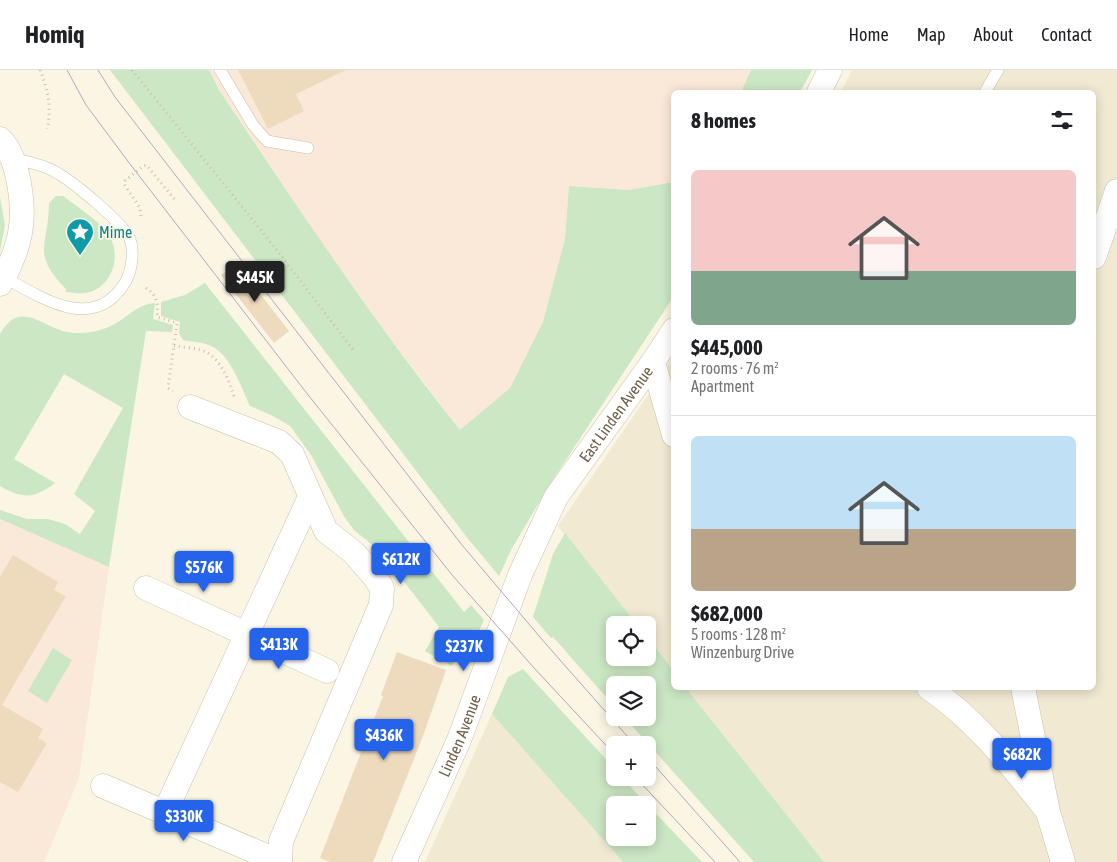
<!DOCTYPE html>
<html lang="en">
<head>
<meta charset="utf-8">
<style>
	body { margin:0; font-family:"Asap Condensed",sans-serif; background:#f2f2f2; color:#202124; height:100vh; display:flex; flex-direction:column; font-size:19px; white-space:nowrap }
	* { box-sizing:border-box; margin:0 }
	p { font-size:16px; color:#757577 }
	.icon { flex:none; width:28px; height:28px; fill:none; stroke:currentColor; stroke-width:2; stroke-linecap:round; stroke-linejoin:round }
	.map { position:relative; flex:1; overflow:hidden }
	.side { position:absolute; left:671px; top:20px; width:425px; height:600px; display:flex; flex-direction:column; background:#fff; border-radius:8px; box-shadow:0 2px 12px #0003 }
	.side>* { flex:none }
	.buttons { position:absolute; left:606px; top:546px; display:grid; gap:10px }
	.buttons a { display:grid; place-items:center; width:50px; height:50px; border-radius:8px; background:#fff; box-shadow:0 2px 12px #0003; font-size:25px }
	.price { position:absolute; translate:-50% -42px; padding:0 11px; border-radius:5px; background:#2563eb; color:#fff; font-size:16px; line-height:32px; filter:drop-shadow(0 1px 2px #0008) }
	.price::after { content:''; position:absolute; left:50%; top:30px; width:15px; height:11px; margin-left:-8px; background:inherit; clip-path:polygon(0 0,100% 0,50% 100%) }
	.price.active { background:#222; color:#fff }
	ul { padding:0; list-style:none }
	li { display:grid; align-content:center; gap:10px; height:265px; padding:0 20px }
	li+li { border-top:1px solid #e0e0e0 }
	li span { display:grid; place-items:center; height:155px; border-radius:8px; color:#555 }
	li>.icon { margin-inline-start:auto }
	span .icon { width:90px; height:90px; fill:#fffc; stroke-width:1 }
	li b { font-size:21px }
	h2 { display:flex; justify-content:space-between; align-items:center; height:60px; padding:0 20px; font-size:21px }
	header { display:flex; align-items:center; gap:30px; box-sizing:border-box; height:70px; padding:0 25px; background:#fff; border-bottom:1px solid #e0e0e0 }
	header strong { font-size:24px }
	nav { display:flex; gap:28px; margin-inline-start:auto; font-size:18px }
	.map>svg:first-child { display:block }
	.residential { fill:#f1e9d2 }
	.commercial { fill:#fae9d8 }
	.green { fill:#cbe7c3; fill-rule:evenodd }
	.building { fill:#eedabd }
	.lines { fill:none; stroke-linecap:round; stroke-linejoin:round }
	.service-casing { stroke:#cbbfab; stroke-width:12 }
	.minor-casing { stroke:#cbbfab; stroke-width:25 }
	.path { stroke:#d2bea1; stroke-width:3; stroke-dasharray:1 4; stroke-linecap:butt }
	.service { stroke:#fff; stroke-width:11 }
	.minor { stroke:#fff; stroke-width:24 }
	.tram { stroke:#baa3c3; stroke-width:1 }
	.labels { text-anchor:middle; stroke-width:4; stroke-linejoin:round; paint-order:stroke }
	.culture-label { font-size:16px; fill:#0d838f; stroke:#fefae9; text-anchor:start }
	.street-label { font-size:16px; fill:#71604b; stroke:#fefae9 }
</style>
</head>
<body>
<header>
<strong>Homiq</strong>
<nav><a>Home</a><a>Map</a><a>About</a><a>Contact</a></nav>
</header>
<div class="map">
<svg width="1117" height="792" viewBox="0 0 1117 792">
	<rect width="100%" height="100%" fill="#faf6e3"/>
	<g class="residential">
		<path d="M 852,0 L 1117,0 L 1117,792 L 824,792 L 686,618 L 1094,618 L 1094,22 L 841,22 Z"/>
		<path d="M 674,287 L 674,601 L 648,568 L 648,555 L 637,555 L 558,456 Z"/>
		<path d="M 492,644 L 623,792 L 425,792 Z"/>
	</g>
	<g class="commercial">
		<path d="M 209,0 L 751,0 L 741,22 L 674,22 L 674,112 L 629,120 L 569,116 L 565,169 L 544,252 L 510,318 L 460,360 L 387,264 L 317,167 L 219,20 Z"/>
		<path d="M 0,449 L 109,497 L 79,708 L 44,792 L 0,792 Z"/>
	</g>
	<g class="green">
		<path d="M 110,0 L 209,0 L 219,20 C 296,135 373,251 460,360 L 510,318 L 543,252 L 565,169 L 569,116 L 629,120 L 674,112 L 674,226 L 550,414 L 511,480 L 499,506 L 469,470 Z"/>
		<path d="M 751,0 L 812,0 L 800,22 L 741,22 Z"/>
		<path d="M 56,126 L 63,126 C 77,137 102,152 110,167 C 121,187 112,215 90,222 C 82,224 74,223 66,222 L 66,219 C 30,182 49,176 49,133 Z"/>
		<path d="M 0,127 L 5,155 L 0,181 Z"/>
		<path d="M 205,213 L 464,542 L 471,535 L 484,550 L 477,565 L 467,561 L 452,596 L 425,581 L 439,557 L 382,483 L 354,460 L 345,448 L 311,385 L 290,356 L 273,346 L 250,336 C 242,319 231,286 213,277 C 204,272 193,272 183,270 L 179,263 L 180,252 L 161,246 L 161,232 L 185,225 Z"/>
		<path d="M 155,233 L 153,249 L 173,255 L 172,262 L 146,261 L 109,497 L 0,449 L 0,440 L 27,449 L 48,449 L 65,454 L 80,464 L 95,441 L 74,424 L 123,338 L 64,304 L 14,389 L 55,413 C 34,429 23,429 0,416 L 0,264 C 22,226 45,262 74,263 C 88,264 106,260 118,252 C 131,244 139,234 155,233 Z"/>
		<path d="M 565,463 L 637,555 L 615,555 L 615,588 L 648,588 L 648,568 L 674,601 L 674,618 L 686,618 L 824,792 L 754,792 L 625,648 L 648,648 L 648,615 L 615,615 L 615,637 L 553,567 L 551,568 L 533,547 L 553,484 Z"/>
		<path d="M 53,578 L 72,590 L 47,633 L 28,621 Z"/>
		<path d="M 523,599 L 615,699 L 615,708 L 622,708 L 702,792 L 623,792 L 492,644 L 508,607 ZM 615,735 L 648,735 L 648,768 L 615,768 Z"/>
	</g>
	<g class="building">
		<path d="M 238,0 L 346,0 L 296,24 L 304,41 L 268,59 Z"/>
		<path d="M 237,194 L 289,261 L 274,273 L 221,205 Z"/>
		<path d="M 13,485 L 58,512 L 54,520 L 66,526 L 2,635 L 43,659 L 38,668 L 47,673 L 18,722 L 0,712 L 0,507 Z"/>
		<path d="M 397,582 L 446,600 L 423,666 L 373,792 L 330,792 L 320,788 L 383,626 L 381,625 Z"/>
	</g>
	<g class="lines">
		<g class="service-casing">
			<g id="service">
				<path d="M 220,0 L 253,55 L 267,71 L 308,78"/>
				<path d="M 985,22 L 998,0"/>
				<path d="M 4,207 C 43,229 95,264 126,211 C 132,199 135,180 129,167 C 122,152 74,113 59,104 C 45,95 28,92 12,88"/>
			</g>
		</g>
		<g class="minor-casing">
			<g id="minor">
				<path d="M 819,22 L 830,0"/>
				<path d="M 0,69 C 19,87 25,138 20,163 C 17,181 9,198 0,214"/>
				<path d="M 1094,187 L 1117,121"/>
				<path d="M 653,292 L 674,365"/>
				<path d="M 190,337 L 279,372 L 292,384 L 326,461 L 353,482 L 374,506 L 382,518 L 381,535 L 281,771 L 280,792"/>
				<path d="M 146,518 L 327,601"/>
				<path d="M 929,618 C 976,650 1011,695 1046,739"/>
				<path d="M 1023,618 L 1048,742 L 1063,792"/>
				<path d="M 103,716 L 280,792"/>
				<path d="M 165,742 L 310,427"/>
				<path id="s1" d="M 404,792 L 459,670 L 520,505 L 556,427 L 653,292 L 674,260"/>
			</g>
		</g>
		<g class="path">
			<path d="M 40,0 C 48,20 52,38 47,59"/>
			<path d="M 132,0 L 276,179 L 354,281"/>
			<path d="M 141,146 L 140,138 L 124,114 L 125,111 L 143,96 L 146,95 L 148,97 L 176,131"/>
			<path d="M 146,218 C 158,226 158,234 157,247 L 177,253 L 168,318 L 173,321"/>
			<path d="M 174,276 C 184,277 196,278 206,282 C 221,289 231,315 235,330"/>
		</g>
		<use href="#service" class="service"/>
		<use href="#minor" class="minor"/>
		<g class="tram">
			<path d="M 67,0 L 86,35 L 130,94 L 305,321 L 453,506 L 535,599 L 615,685"/>
			<path d="M 98,0 L 115,27 L 149,71 L 462,475 L 545,573 L 635,675"/>
			<path d="M 648,688 L 740,792"/>
			<path d="M 636,708 L 715,792"/>
		</g>
	</g>
	<defs>
		<g id="sight-pin" transform="scale(1.4375)"><path d="M0 17L-7.5 6A9.5 9.5 0 1 1 7.5 6Z" fill="#0f9aa8" stroke="#fefae9"/><path d="M0-6L1.8-2.2L6-1.7L2.9 1.2L3.7 5.4L0 3.3L-3.7 5.4L-2.9 1.2L-6-1.7L-1.8-2.2Z" fill="#fff"/></g>
	</defs>
	<g fill-rule="evenodd">
		<use href="#sight-pin" x="80" y="162"/>
	</g>
	<g class="labels">
		<g class="culture-label">
			<text x="99" y="168">Mime</text>
		</g>
		<g class="street-label">
			<text dy="6" stroke="none"><textPath href="#s1" startOffset="498">East Linden Avenue</textPath></text>
			<text dy="6" stroke="none"><textPath href="#s1" startOffset="138">Linden Avenue</textPath></text>
		</g>
	</g>
</svg>
<div class="buttons">
<a><svg class="icon" aria-label="locate" viewBox="0 0 24 24"><circle cx="12" cy="12" r="6"/><path d="M12 2v4M12 18v4M2 12h4M18 12h4"/></svg></a>
<a><svg class="icon" aria-label="layers" viewBox="0 0 24 24"><path d="M12 4l9 5-9 5-9-5zM3 14l9 5 9-5"/></svg></a>
<a>+</a>
<a>−</a>
</div>
<b class="price active" style="left:255px;top:233px">$445K</b>
<b class="price" style="left:401px;top:515px">$612K</b>
<b class="price" style="left:204px;top:523px">$576K</b>
<b class="price" style="left:279px;top:600px">$413K</b>
<b class="price" style="left:464px;top:602px">$237K</b>
<b class="price" style="left:384px;top:691px">$436K</b>
<b class="price" style="left:1022px;top:710px">$682K</b>
<b class="price" style="left:184px;top:772px">$330K</b>
<section class="side">
<h2>8 homes<svg class="icon" aria-label="filters" viewBox="0 0 24 24"><path d="M4 7h16M4 17h16"/><circle cx="9" cy="7" r="2"/><circle cx="15" cy="17" r="2"/></svg></h2>
<ul>
<li><span style="background:linear-gradient(#f6c9c9 65%,#7fa58c 0)"><svg class="icon" aria-label="home" viewBox="0 0 24 24"><path d="M3 11l9-7 9 7M6 9v11h12V9"/></svg></span><div><b>$445,000</b><p>2 rooms · 76 m²</p><p>Apartment</p></div></li>
<li><span style="background:linear-gradient(#bfe0f5 60%,#b9a48a 0)"><svg class="icon" aria-label="home" viewBox="0 0 24 24"><path d="M3 11l9-7 9 7M6 9v11h12V9"/></svg></span><div><b>$682,000</b><p>5 rooms · 128 m²</p><p>Winzenburg Drive</p></div></li>
</ul>
</section>
</div>
</body>
</html>
